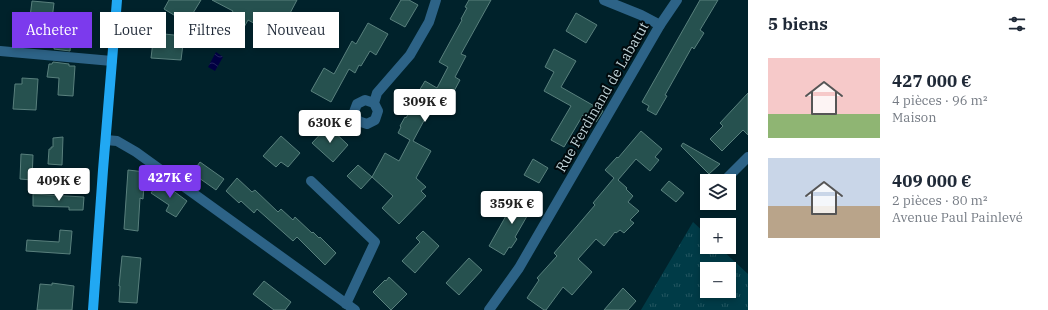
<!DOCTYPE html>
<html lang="fr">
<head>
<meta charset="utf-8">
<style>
	body { margin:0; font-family:"IBM Plex Serif",serif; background:#f2f2f3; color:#1f2937; height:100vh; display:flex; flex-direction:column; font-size:15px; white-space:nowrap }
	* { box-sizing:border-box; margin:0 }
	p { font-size:13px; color:#747a83 }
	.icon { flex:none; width:22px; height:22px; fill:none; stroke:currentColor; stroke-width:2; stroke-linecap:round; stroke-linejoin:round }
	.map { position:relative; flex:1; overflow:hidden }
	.sheet { display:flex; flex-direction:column; background:#fff; width:300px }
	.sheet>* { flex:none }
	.guide { position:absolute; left:12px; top:12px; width:380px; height:36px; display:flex; gap:8px }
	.tools { position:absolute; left:700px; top:174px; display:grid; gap:8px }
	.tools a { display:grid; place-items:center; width:36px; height:36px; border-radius:0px; background:#fff; box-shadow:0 2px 6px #0003; font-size:20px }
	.price { position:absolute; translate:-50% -34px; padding:0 9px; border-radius:4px; background:#fff; color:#222; font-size:13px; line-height:26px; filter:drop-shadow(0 1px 2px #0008) }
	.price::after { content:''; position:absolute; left:50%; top:24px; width:12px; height:9px; margin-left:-6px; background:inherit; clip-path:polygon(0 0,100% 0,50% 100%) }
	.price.on { background:#7c3aed; color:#fff }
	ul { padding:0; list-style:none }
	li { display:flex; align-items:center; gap:12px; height:100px; padding:0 20px }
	li span { display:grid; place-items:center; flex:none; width:112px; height:80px; border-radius:0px; color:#555 }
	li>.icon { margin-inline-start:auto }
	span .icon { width:48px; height:48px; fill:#fffc; stroke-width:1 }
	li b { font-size:17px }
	h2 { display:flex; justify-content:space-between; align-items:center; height:48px; padding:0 20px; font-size:17px }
	.pill { padding:0 14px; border-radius:0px; background:#fff; box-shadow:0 2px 6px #0003; font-size:14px; line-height:36px }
	.pill.on { background:#7c3aed; color:#fff }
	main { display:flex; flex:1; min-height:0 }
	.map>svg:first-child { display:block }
	.grass { fill:url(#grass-tufts); fill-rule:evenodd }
	.water { fill:url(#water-waves) }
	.building { fill:#26514f; stroke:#59807d }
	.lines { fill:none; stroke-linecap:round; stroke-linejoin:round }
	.minor { stroke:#2d6387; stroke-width:10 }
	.major { stroke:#21a8f3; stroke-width:10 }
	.labels { text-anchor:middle; stroke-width:4; stroke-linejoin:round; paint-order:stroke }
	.street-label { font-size:14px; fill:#c2d5da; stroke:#010a0d }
</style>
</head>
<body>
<main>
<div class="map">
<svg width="748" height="310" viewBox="0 0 748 310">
	<defs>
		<pattern id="grass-tufts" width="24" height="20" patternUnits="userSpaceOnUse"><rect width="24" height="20" fill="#003b47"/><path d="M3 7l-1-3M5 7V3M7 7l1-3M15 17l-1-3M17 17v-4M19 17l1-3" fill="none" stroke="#245661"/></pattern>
		<pattern id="water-waves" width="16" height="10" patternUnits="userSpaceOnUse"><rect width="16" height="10" fill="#010042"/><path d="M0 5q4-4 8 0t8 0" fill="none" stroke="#24245d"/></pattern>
	</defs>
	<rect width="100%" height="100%" fill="#00222b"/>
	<path class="grass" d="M 693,222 L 707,235 L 707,247 L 719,247 L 748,274 L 748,310 L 641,310 ZM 707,269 L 729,269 L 729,291 L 707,291 Z"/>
	<path class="water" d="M 216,52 L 223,57 L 215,71 L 208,67 Z"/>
	<g class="building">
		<path d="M 169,0 L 201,0 L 187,23 L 164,9 Z"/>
		<path d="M 212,0 L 297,0 L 278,36 L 248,20 L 233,47 L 217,39 L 233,11 Z"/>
		<path d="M 401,0 L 409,0 L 418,5 L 405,27 L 390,19 Z"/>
		<path d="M 469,0 L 491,0 L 461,54 L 466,56 L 455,77 L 460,80 L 446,106 L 435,100 L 413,141 L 431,151 L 416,178 L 426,187 L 421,191 L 426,196 L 399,224 L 382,208 L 393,196 L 372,177 L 385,153 L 399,161 L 410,140 L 398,133 L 401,127 L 400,126 L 405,117 L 406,118 L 421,91 L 419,91 L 425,81 L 437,88 L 448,67 L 439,62 L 462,20 L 461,19 L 467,8 L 465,7 Z"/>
		<path d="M 700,0 L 718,0 L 700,30 L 704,33 L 694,49 L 692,47 L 665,95 L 667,96 L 656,115 L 647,110 L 649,106 L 642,102 Z"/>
		<path d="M 32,1 L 54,3 L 52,19 L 30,17 Z"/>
		<path d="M 576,13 L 597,25 L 586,43 L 566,31 Z"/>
		<path d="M 368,23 L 388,34 L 376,55 L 370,51 L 361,66 L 359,65 L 355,73 L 349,69 L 331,102 L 311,91 L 324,68 L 334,74 L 352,41 L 356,44 Z"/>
		<path d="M 56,28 L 72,30 L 70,51 L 54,49 Z"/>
		<path d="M 154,33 L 184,36 L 181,60 L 151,58 Z"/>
		<path d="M 554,49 L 576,61 L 561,87 L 603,111 L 596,122 L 583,115 L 564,147 L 551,140 L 571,106 L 544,91 L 554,72 L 545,67 Z"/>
		<path d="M 53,62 L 69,64 L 69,66 L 75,66 L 73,96 L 58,95 L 59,78 L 47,77 L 49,64 L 52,64 Z"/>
		<path d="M 22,78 L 38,79 L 36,110 L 13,109 L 15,84 L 22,84 Z"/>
		<path d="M 748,93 L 748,135 L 743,130 L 722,151 L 710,139 L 723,126 L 720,123 Z"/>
		<path d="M 328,126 L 348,145 L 333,162 L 312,143 Z"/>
		<path d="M 641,131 L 662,149 L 655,157 L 659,160 L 650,171 L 636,159 L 618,180 L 627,188 L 626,189 L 633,196 L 628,202 L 639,211 L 630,220 L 634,223 L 624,233 L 620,230 L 616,233 L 615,232 L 604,246 L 596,239 L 578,259 L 592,272 L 572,295 L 563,287 L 546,310 L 544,310 L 527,298 L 539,280 L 537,278 L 557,256 L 554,253 L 595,205 L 593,203 L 614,178 L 605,170 L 617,157 L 618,158 Z"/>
		<path d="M 281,136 L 300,153 L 288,167 L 281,162 L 276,167 L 263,156 Z"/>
		<path d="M 63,137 L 62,165 L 48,164 L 49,149 L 51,149 L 51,147 L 53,147 L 53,138 Z"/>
		<path d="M 683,143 L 720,164 L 709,174 L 681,146 Z"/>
		<path d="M 21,154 L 33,155 L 32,180 L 20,179 Z"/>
		<path d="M 533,159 L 548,168 L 539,183 L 524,175 Z"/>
		<path d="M 200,162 L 224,179 L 216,190 L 192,173 Z"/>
		<path d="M 358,165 L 372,177 L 361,189 L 347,176 Z"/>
		<path d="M 128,170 L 145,172 L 143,199 L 140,198 L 138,231 L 124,229 Z"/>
		<path d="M 237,178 L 252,192 L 255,190 L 278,212 L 281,209 L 293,220 L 295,217 L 312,233 L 313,232 L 319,238 L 320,237 L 336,253 L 325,265 L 297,237 L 293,241 L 257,209 L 254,213 L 241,201 L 239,203 L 226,191 Z"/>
		<path d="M 160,181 L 187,201 L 176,217 L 166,211 L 169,205 L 151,193 Z"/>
		<path d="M 669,181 L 684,193 L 676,202 L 661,190 Z"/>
		<path d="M 33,194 L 84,197 L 83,210 L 69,210 L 69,207 L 33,206 Z"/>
		<path d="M 517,194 L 534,204 L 515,237 L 517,239 L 511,248 L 509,247 L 504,255 L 489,246 L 507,214 L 506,214 Z"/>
		<path d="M 60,230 L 72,231 L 70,254 L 26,251 L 27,240 L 59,242 Z"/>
		<path d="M 423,231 L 439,246 L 415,273 L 402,261 L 420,242 L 416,238 Z"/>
		<path d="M 122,256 L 141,258 L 137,303 L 119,302 L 120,286 L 119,286 Z"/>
		<path d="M 469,258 L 482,270 L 459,295 L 446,283 Z"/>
		<path d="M 389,277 L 407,294 L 391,310 L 373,292 L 385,280 L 386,281 Z"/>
		<path d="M 264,281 L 291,302 L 285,310 L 274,310 L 253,294 Z"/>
		<path d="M 52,283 L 74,286 L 72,310 L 37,310 L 40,284 L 52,285 Z"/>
		<path d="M 623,288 L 636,301 L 628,310 L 604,310 Z"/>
	</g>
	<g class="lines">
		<g class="minor">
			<path d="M 604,0 L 641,15 L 660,25"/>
			<path d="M 0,51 L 112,61"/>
			<path d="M 374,103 L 365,100 L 357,104 L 354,112 L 358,121 L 367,124 L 375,120 L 378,111 L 374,103 L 377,93 L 410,55 L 429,22 L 436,0"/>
			<path d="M 106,140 L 117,141 L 136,152 L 355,310"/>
			<path d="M 726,179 L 748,157"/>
			<path d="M 311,181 L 375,242 L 346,304"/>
			<path d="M 489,310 L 519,268 L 660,25 L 677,0"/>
		</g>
		<path class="major" d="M 93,310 L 103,170 L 117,0"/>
	</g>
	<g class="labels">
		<g class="street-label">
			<text transform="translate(602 97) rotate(-60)" y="5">Rue Ferdinand de Labatut</text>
		</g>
	</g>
</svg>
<div class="tools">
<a><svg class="icon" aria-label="layers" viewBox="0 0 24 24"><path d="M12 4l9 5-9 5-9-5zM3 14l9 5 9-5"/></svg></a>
<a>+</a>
<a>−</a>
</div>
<b class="price" style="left:425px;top:123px">309K €</b>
<b class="price" style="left:330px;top:144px">630K €</b>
<b class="price on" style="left:170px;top:199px">427K €</b>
<b class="price" style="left:59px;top:202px">409K €</b>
<b class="price" style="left:512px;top:225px">359K €</b>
<div class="guide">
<a class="pill on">Acheter</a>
<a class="pill">Louer</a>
<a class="pill">Filtres</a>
<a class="pill">Nouveau</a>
</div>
</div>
<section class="sheet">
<h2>5 biens<svg class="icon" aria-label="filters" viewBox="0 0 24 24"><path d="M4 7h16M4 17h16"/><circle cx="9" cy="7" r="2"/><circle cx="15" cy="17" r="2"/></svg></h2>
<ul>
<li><span style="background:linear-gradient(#f6c9c9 70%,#8fb573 0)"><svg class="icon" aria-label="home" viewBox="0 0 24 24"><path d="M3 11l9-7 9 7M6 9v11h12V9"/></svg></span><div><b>427 000 €</b><p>4 pièces · 96 m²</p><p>Maison</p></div></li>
<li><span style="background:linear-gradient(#c9d6e8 60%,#b9a48a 0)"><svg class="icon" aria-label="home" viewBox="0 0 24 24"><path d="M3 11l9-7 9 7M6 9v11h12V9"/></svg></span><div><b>409 000 €</b><p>2 pièces · 80 m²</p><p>Avenue Paul Painlevé</p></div></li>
</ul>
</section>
</main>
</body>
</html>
